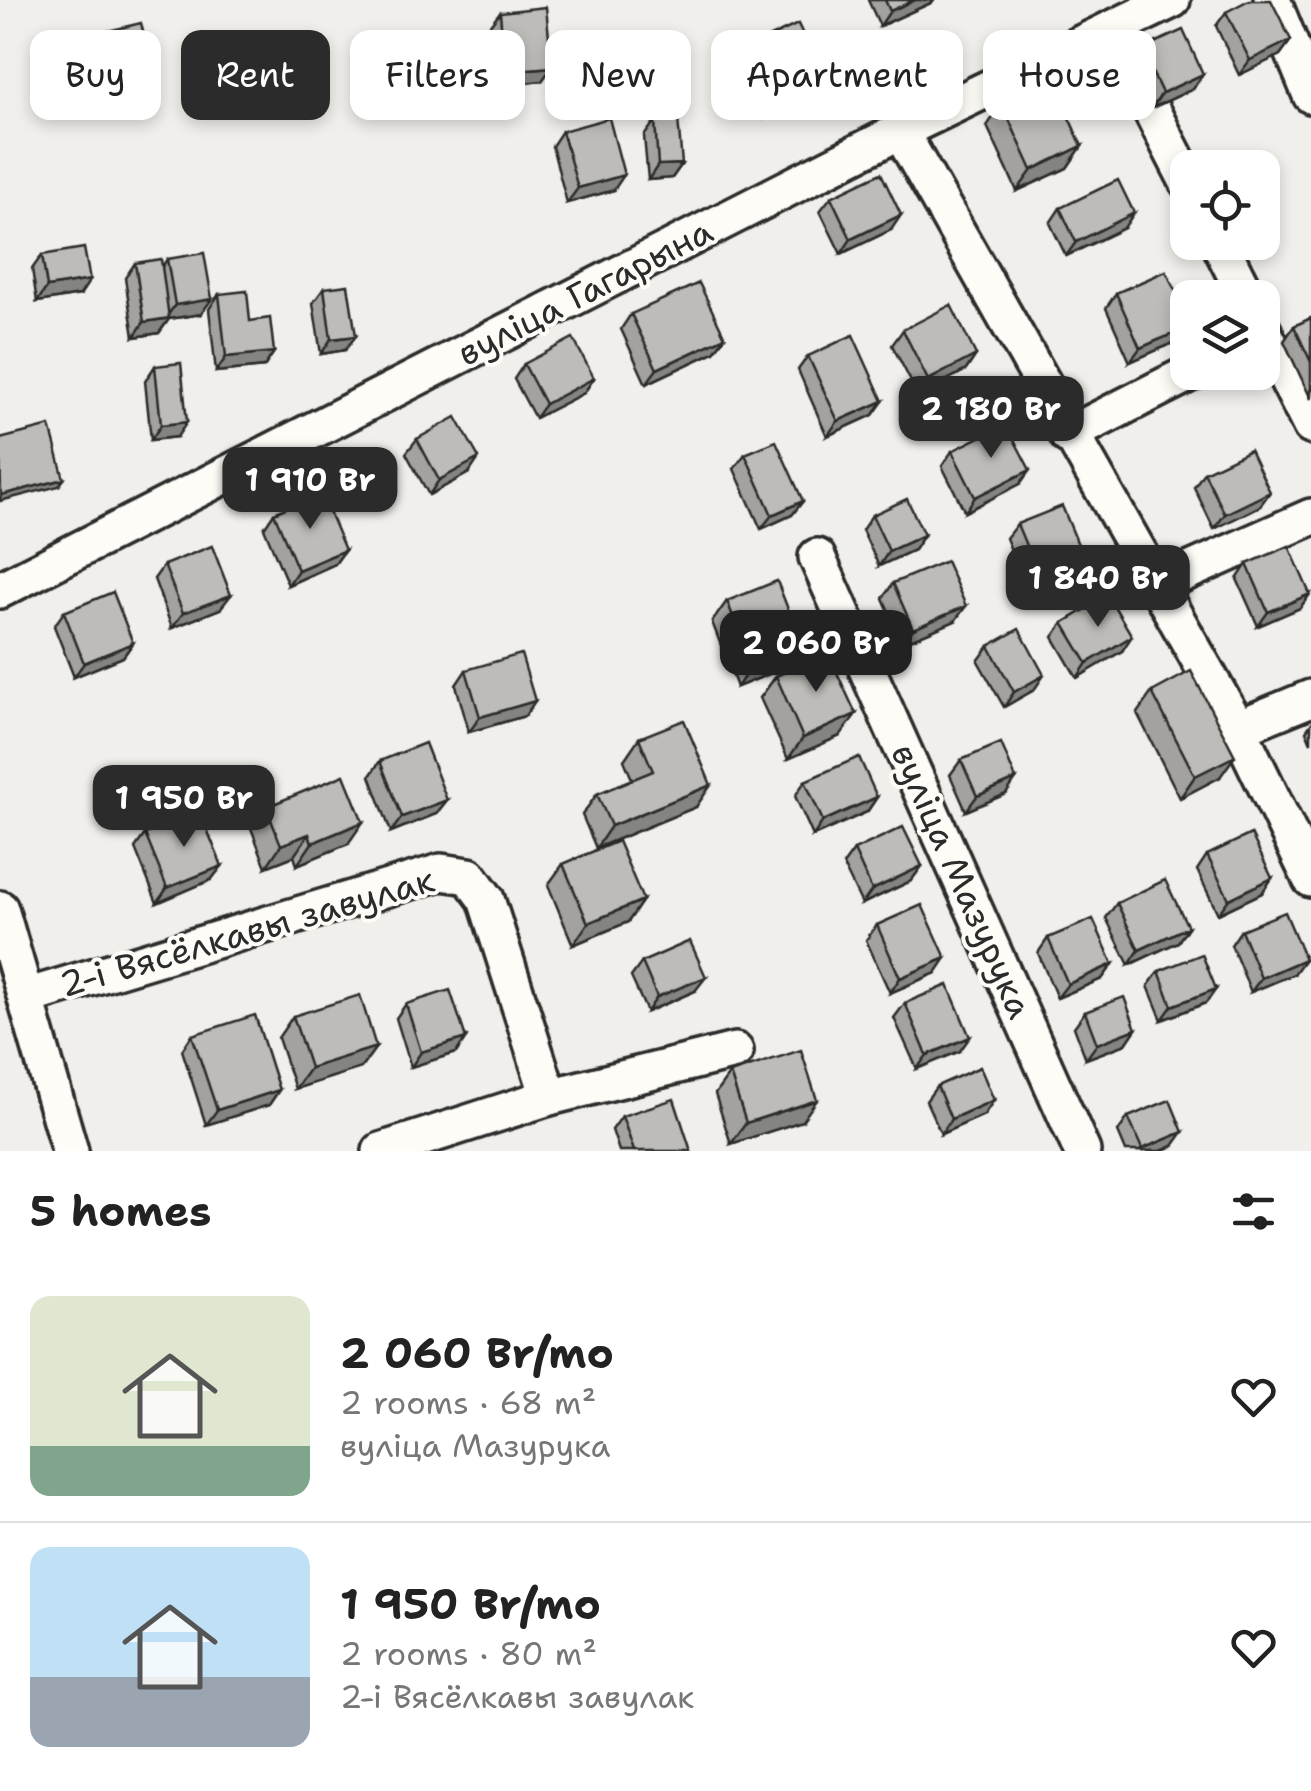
<!DOCTYPE html>
<html lang="en">
<head>
<meta charset="utf-8">
<style>
	body { margin:0; font-family:"Shantell Sans",sans-serif; background:#f2f2f2; color:#222; height:100vh; display:flex; flex-direction:column; font-size:38px; white-space:nowrap }
	* { box-sizing:border-box; margin:0 }
	p { font-size:32px; color:#767676 }
	.icon { flex:none; width:55px; height:55px; fill:none; stroke:currentColor; stroke-width:2; stroke-linecap:round; stroke-linejoin:round }
	.map { position:relative; height:1151px; overflow:hidden }
	.details { display:flex; flex-direction:column; background:#fff; flex:1 }
	.details>* { flex:none }
	.top-card { position:absolute; left:30px; top:30px; width:1252px; height:90px; display:flex; gap:20px }
	.buttons { position:absolute; left:1170px; top:150px; display:grid; gap:20px }
	.buttons a { display:grid; place-items:center; width:110px; height:110px; border-radius:20px; background:#fff; box-shadow:0 5px 15px #0003; font-size:50px }
	.price { position:absolute; translate:-50% -85px; padding:0 22px; border-radius:20px; background:#2b2b2b; color:#fff; font-size:32px; line-height:65px; filter:drop-shadow(0 2px 5px #0008) }
	.price::after { content:''; position:absolute; left:50%; top:60px; width:30px; height:22px; margin-left:-15px; background:inherit; clip-path:polygon(0 0,100% 0,50% 100%) }
	.price.on { background:#222; color:#fff }
	ul { padding:0; list-style:none }
	li { display:flex; align-items:center; gap:30px; height:250px; padding:0 30px }
	li+li { border-top:2px solid #e0e0e0 }
	li span { display:grid; place-items:center; flex:none; width:280px; height:200px; border-radius:20px; color:#555 }
	li>.icon { margin-inline-start:auto }
	span .icon { width:120px; height:120px; fill:#fffc; stroke-width:1 }
	li b { font-size:42px }
	h2 { display:flex; justify-content:space-between; align-items:center; height:120px; padding:0 30px; font-size:42px }
	.pill { padding:0 35px; border-radius:20px; background:#fff; box-shadow:0 5px 15px #0003; font-size:35px; line-height:90px }
	.pill.on { background:#2b2b2b; color:#fff }
	.map>svg:first-child { display:block }
	.lines { fill:none; stroke-linecap:round; stroke-linejoin:round }
	.minor-casing { stroke:#2b2b2b; stroke-width:42 }
	.minor { stroke:#fdfcf7; stroke-width:35 }
	.wall { fill:#a3a29e; stroke:#2b2b2b; stroke-width:2.5 }
	.shaded-wall { fill:#848481; stroke:#2b2b2b; stroke-width:2.5 }
	.building { fill:#bdbcb8; stroke:#2b2b2b; stroke-width:2.5 }
	.labels { text-anchor:middle; stroke-width:8; stroke-linejoin:round; paint-order:stroke }
	.street-label { font-size:35px; fill:#2b2b2b; stroke:#fdfcf7 }
</style>
</head>
<body>
<div class="map">
<svg width="1311" height="1151" viewBox="0 0 1311 1151">
	<rect width="100%" height="100%" fill="#f0efeb"/>
	<filter id="ink" filterUnits="userSpaceOnUse"><feTurbulence type="fractalNoise" baseFrequency=".01" numOctaves="2"/><feDisplacementMap in="SourceGraphic" scale="20" xChannelSelector="R" yChannelSelector="G"/><feConvolveMatrix kernelMatrix="1 2 1 2 8 2 1 2 1" color-interpolation-filters="sRGB"/></filter>
	<g filter="url(#ink)">
		<g class="lines">
			<g class="minor-casing">
				<g id="minor">
					<path d="M 1272,0 L 1311,95"/>
					<path d="M 1110,30 L 1188,182"/>
					<path d="M 900,131 L 1238,728 L 1311,879"/>
					<path d="M 1219,242 L 1247,298"/>
					<path d="M 1262,329 L 1311,426"/>
					<path d="M 1068,435 L 1192,372"/>
					<path d="M 817,557 L 1082,1151"/>
					<path d="M 1157,585 L 1311,517"/>
					<path d="M 0,590 L 900,131 L 1172,0"/>
					<path d="M 1238,728 L 1311,698"/>
					<path d="M 0,909 L 70,1151"/>
					<path d="M 26,997 L 441,872 L 469,876 L 486,899 L 549,1097"/>
					<path d="M 381,1151 L 549,1097 L 735,1051"/>
				</g>
			</g>
			<use href="#minor" class="minor"/>
		</g>
		<g class="wall">
			<path d="M 868,0 L 934,0 L 933,2 L 880,26 Z"/>
			<path d="M 500,12 L 542,81 L 495,86 L 489,26 Z"/>
			<path d="M 1226,12 L 1291,40 L 1280,55 L 1239,75 L 1216,26 Z"/>
			<path d="M 83,37 L 150,89 L 91,103 L 78,44 Z"/>
			<path d="M 640,41 L 665,78 L 639,81 L 634,49 Z"/>
			<path d="M 750,46 L 825,81 L 814,95 L 766,118 L 739,61 Z"/>
			<path d="M 1141,49 L 1193,89 L 1152,108 L 1131,64 Z"/>
			<path d="M 282,64 L 303,100 L 282,103 L 277,72 Z"/>
			<path d="M 1002,104 L 1082,146 L 1067,168 L 1017,191 L 987,126 Z"/>
			<path d="M 655,121 L 682,164 L 672,178 L 648,180 L 644,136 Z"/>
			<path d="M 562,131 L 614,190 L 567,203 L 552,146 Z"/>
			<path d="M 831,197 L 891,230 L 841,254 L 820,211 Z"/>
			<path d="M 1060,208 L 1124,228 L 1066,256 L 1050,223 Z"/>
			<path d="M 42,255 L 80,295 L 37,302 L 32,269 Z"/>
			<path d="M 167,259 L 201,314 L 169,319 L 159,333 L 134,337 L 125,278 L 135,263 L 162,267 Z"/>
			<path d="M 324,288 L 345,350 L 321,354 L 313,303 Z"/>
			<path d="M 1116,293 L 1180,340 L 1130,362 L 1106,308 Z"/>
			<path d="M 219,294 L 250,321 L 274,352 L 264,367 L 216,372 L 209,309 Z"/>
			<path d="M 631,314 L 725,337 L 714,352 L 646,384 L 621,329 Z"/>
			<path d="M 1311,318 L 1311,399 L 1284,341 L 1294,326 Z"/>
			<path d="M 903,330 L 976,355 L 966,370 L 918,395 L 892,345 Z"/>
			<path d="M 808,356 L 883,401 L 873,415 L 827,436 L 798,370 Z"/>
			<path d="M 524,364 L 594,378 L 584,393 L 535,418 L 514,379 Z"/>
			<path d="M 155,366 L 177,437 L 151,440 L 145,381 Z"/>
			<path d="M 417,439 L 469,473 L 429,495 L 406,453 Z"/>
			<path d="M 952,451 L 1020,484 L 965,512 L 942,466 Z"/>
			<path d="M 745,454 L 803,501 L 792,515 L 761,529 L 734,469 Z"/>
			<path d="M 1204,472 L 1260,506 L 1214,529 L 1194,487 Z"/>
			<path d="M 274,513 L 345,550 L 335,564 L 288,585 L 264,528 Z"/>
			<path d="M 872,515 L 924,535 L 914,550 L 879,566 L 862,530 Z"/>
			<path d="M 1017,524 L 1082,554 L 1072,568 L 1026,587 L 1006,538 Z"/>
			<path d="M 1247,564 L 1310,594 L 1300,608 L 1258,626 L 1237,579 Z"/>
			<path d="M 164,565 L 220,609 L 172,628 L 154,579 Z"/>
			<path d="M 893,583 L 955,621 L 903,643 L 883,598 Z"/>
			<path d="M 727,601 L 802,645 L 787,667 L 737,687 L 712,622 Z"/>
			<path d="M 64,612 L 133,643 L 123,657 L 74,677 L 54,626 Z"/>
			<path d="M 1063,623 L 1122,651 L 1077,678 L 1053,637 Z"/>
			<path d="M 989,646 L 1034,690 L 1004,707 L 978,661 Z"/>
			<path d="M 466,670 L 525,716 L 469,732 L 456,685 Z"/>
			<path d="M 776,676 L 840,736 L 788,759 L 760,698 Z"/>
			<path d="M 1152,692 L 1220,777 L 1180,798 L 1137,713 Z"/>
			<path d="M 1311,724 L 1311,743 L 1306,731 Z"/>
			<path d="M 639,738 L 696,807 L 596,848 L 582,815 L 597,794 L 632,779 L 624,760 Z"/>
			<path d="M 961,760 L 1006,794 L 966,811 L 950,775 Z"/>
			<path d="M 380,761 L 447,800 L 436,814 L 391,832 L 370,776 Z"/>
			<path d="M 805,781 L 877,797 L 867,812 L 813,836 L 795,796 Z"/>
			<path d="M 266,807 L 348,844 L 297,865 L 294,856 L 266,867 L 251,828 Z"/>
			<path d="M 145,834 L 222,866 L 211,880 L 157,903 L 135,848 Z"/>
			<path d="M 854,850 L 922,866 L 911,881 L 862,904 L 843,865 Z"/>
			<path d="M 1207,855 L 1272,878 L 1262,893 L 1218,914 L 1197,870 Z"/>
			<path d="M 563,864 L 643,900 L 628,922 L 573,945 L 548,885 Z"/>
			<path d="M 1117,903 L 1188,927 L 1178,942 L 1129,965 L 1106,918 Z"/>
			<path d="M 877,925 L 936,973 L 890,993 L 866,940 Z"/>
			<path d="M 1241,930 L 1294,974 L 1251,992 L 1231,945 Z"/>
			<path d="M 1048,938 L 1113,964 L 1102,979 L 1057,998 L 1038,953 Z"/>
			<path d="M 642,962 L 695,991 L 647,1012 L 631,977 Z"/>
			<path d="M 1159,971 L 1216,989 L 1206,1003 L 1162,1020 L 1148,986 Z"/>
			<path d="M 905,1003 L 960,1051 L 917,1069 L 894,1018 Z"/>
			<path d="M 406,1004 L 466,1038 L 456,1053 L 411,1067 L 396,1018 Z"/>
			<path d="M 1085,1012 L 1136,1029 L 1126,1044 L 1086,1059 L 1074,1027 Z"/>
			<path d="M 293,1016 L 376,1047 L 361,1068 L 295,1089 L 278,1038 Z"/>
			<path d="M 192,1035 L 279,1090 L 269,1105 L 206,1125 L 182,1050 Z"/>
			<path d="M 730,1073 L 802,1121 L 731,1144 L 715,1094 Z"/>
			<path d="M 937,1086 L 984,1115 L 941,1134 L 926,1101 Z"/>
			<path d="M 622,1116 L 691,1151 L 619,1151 L 612,1130 Z"/>
			<path d="M 1128,1117 L 1173,1146 L 1161,1151 L 1126,1151 L 1118,1132 Z"/>
		</g>
		<g class="shaded-wall">
			<path d="M 915,0 L 934,0 L 933,2 L 880,26 L 890,11 Z"/>
			<path d="M 1291,40 L 1280,55 L 1239,75 L 1250,60 Z"/>
			<path d="M 552,67 L 542,81 L 495,86 L 505,71 Z"/>
			<path d="M 670,70 L 665,78 L 639,81 L 645,74 Z"/>
			<path d="M 1203,74 L 1193,89 L 1152,108 L 1162,93 Z"/>
			<path d="M 825,81 L 814,95 L 766,118 L 776,103 Z"/>
			<path d="M 155,82 L 150,89 L 91,103 L 96,95 Z"/>
			<path d="M 308,93 L 303,100 L 282,103 L 287,96 Z"/>
			<path d="M 1082,146 L 1067,168 L 1017,191 L 1032,170 Z"/>
			<path d="M 682,164 L 672,178 L 648,180 L 658,165 Z"/>
			<path d="M 624,175 L 614,190 L 567,203 L 578,188 Z"/>
			<path d="M 1134,213 L 1124,228 L 1066,256 L 1076,242 Z"/>
			<path d="M 901,215 L 891,230 L 841,254 L 851,239 Z"/>
			<path d="M 90,280 L 80,295 L 37,302 L 47,287 Z"/>
			<path d="M 212,299 L 201,314 L 169,319 L 159,333 L 134,337 L 144,322 L 165,319 L 175,305 Z"/>
			<path d="M 1188,327 L 1188,329 L 1180,340 L 1130,362 L 1140,348 Z"/>
			<path d="M 356,336 L 345,350 L 321,354 L 331,339 Z"/>
			<path d="M 725,337 L 714,352 L 646,384 L 657,369 Z"/>
			<path d="M 274,352 L 264,367 L 216,372 L 226,357 Z"/>
			<path d="M 976,355 L 966,370 L 918,395 L 928,380 Z"/>
			<path d="M 594,378 L 584,393 L 535,418 L 545,404 Z"/>
			<path d="M 883,401 L 873,415 L 827,436 L 838,421 Z"/>
			<path d="M 187,422 L 177,437 L 151,440 L 161,425 Z"/>
			<path d="M 479,458 L 469,473 L 429,495 L 439,480 Z"/>
			<path d="M 1030,470 L 1020,484 L 965,512 L 975,497 Z"/>
			<path d="M 64,479 L 59,486 L 0,501 L 1,495 Z"/>
			<path d="M 1270,492 L 1260,506 L 1214,529 L 1225,514 Z"/>
			<path d="M 803,501 L 792,515 L 761,529 L 772,515 Z"/>
			<path d="M 924,535 L 914,550 L 879,566 L 889,551 Z"/>
			<path d="M 345,550 L 335,564 L 288,585 L 298,570 Z"/>
			<path d="M 1082,554 L 1072,568 L 1026,587 L 1037,572 Z"/>
			<path d="M 1310,594 L 1300,608 L 1258,626 L 1268,612 Z"/>
			<path d="M 231,595 L 220,609 L 172,628 L 183,613 Z"/>
			<path d="M 966,606 L 955,621 L 903,643 L 913,629 Z"/>
			<path d="M 1132,636 L 1122,651 L 1077,678 L 1087,663 Z"/>
			<path d="M 133,643 L 123,657 L 74,677 L 84,663 Z"/>
			<path d="M 802,645 L 787,667 L 737,687 L 752,665 Z"/>
			<path d="M 1044,675 L 1034,690 L 1004,707 L 1014,692 Z"/>
			<path d="M 535,701 L 525,716 L 469,732 L 480,717 Z"/>
			<path d="M 856,714 L 840,736 L 788,759 L 803,738 Z"/>
			<path d="M 1235,756 L 1220,777 L 1180,798 L 1195,776 Z"/>
			<path d="M 1016,779 L 1006,794 L 966,811 L 977,796 Z"/>
			<path d="M 711,785 L 696,807 L 596,848 L 611,826 Z"/>
			<path d="M 877,797 L 867,812 L 813,836 L 823,821 Z"/>
			<path d="M 447,800 L 436,814 L 391,832 L 402,817 Z"/>
			<path d="M 363,822 L 348,844 L 297,865 L 312,843 Z"/>
			<path d="M 309,834 L 294,856 L 266,867 L 281,845 Z"/>
			<path d="M 222,866 L 211,880 L 157,903 L 167,888 Z"/>
			<path d="M 922,866 L 911,881 L 862,904 L 872,890 Z"/>
			<path d="M 1272,878 L 1262,893 L 1218,914 L 1229,899 Z"/>
			<path d="M 643,900 L 628,922 L 573,945 L 588,923 Z"/>
			<path d="M 1188,927 L 1178,942 L 1129,965 L 1139,950 Z"/>
			<path d="M 946,958 L 936,973 L 890,993 L 900,978 Z"/>
			<path d="M 1305,959 L 1294,974 L 1251,992 L 1261,978 Z"/>
			<path d="M 1113,964 L 1102,979 L 1057,998 L 1068,984 Z"/>
			<path d="M 706,977 L 695,991 L 647,1012 L 657,997 Z"/>
			<path d="M 1216,989 L 1206,1003 L 1162,1020 L 1172,1006 Z"/>
			<path d="M 1136,1029 L 1126,1044 L 1086,1059 L 1097,1044 Z"/>
			<path d="M 970,1037 L 960,1051 L 917,1069 L 927,1055 Z"/>
			<path d="M 466,1038 L 456,1053 L 411,1067 L 421,1052 Z"/>
			<path d="M 376,1047 L 361,1068 L 295,1089 L 310,1068 Z"/>
			<path d="M 279,1090 L 269,1105 L 206,1125 L 217,1110 Z"/>
			<path d="M 817,1100 L 802,1121 L 731,1144 L 746,1123 Z"/>
			<path d="M 994,1100 L 984,1115 L 941,1134 L 951,1119 Z"/>
			<path d="M 1183,1132 L 1173,1146 L 1161,1151 L 1140,1151 L 1142,1149 Z"/>
		</g>
		<g class="building">
			<path d="M 885,0 L 915,0 L 890,11 Z"/>
			<path d="M 1249,0 L 1271,0 L 1291,40 L 1250,60 L 1226,12 Z"/>
			<path d="M 546,7 L 552,67 L 505,71 L 500,12 Z"/>
			<path d="M 141,23 L 155,82 L 96,95 L 83,37 Z"/>
			<path d="M 798,24 L 825,81 L 776,103 L 750,46 Z"/>
			<path d="M 1183,30 L 1203,74 L 1162,93 L 1141,49 Z"/>
			<path d="M 665,37 L 670,70 L 645,74 L 640,41 Z"/>
			<path d="M 304,61 L 308,93 L 287,96 L 282,64 Z"/>
			<path d="M 1052,81 L 1082,146 L 1032,170 L 1002,104 Z"/>
			<path d="M 609,118 L 624,175 L 578,188 L 562,131 Z"/>
			<path d="M 678,119 L 682,164 L 658,165 L 655,121 Z"/>
			<path d="M 881,173 L 901,215 L 851,239 L 831,197 Z"/>
			<path d="M 1118,180 L 1134,213 L 1076,242 L 1060,208 Z"/>
			<path d="M 84,248 L 90,280 L 47,287 L 42,255 Z"/>
			<path d="M 204,253 L 212,299 L 175,305 L 167,259 Z"/>
			<path d="M 161,259 L 169,318 L 144,322 L 135,263 Z"/>
			<path d="M 1166,271 L 1188,318 L 1188,327 L 1140,348 L 1116,293 Z"/>
			<path d="M 699,283 L 725,337 L 657,369 L 631,314 Z"/>
			<path d="M 348,285 L 356,336 L 331,339 L 324,288 Z"/>
			<path d="M 247,291 L 250,321 L 270,318 L 274,352 L 226,357 L 219,294 Z"/>
			<path d="M 951,305 L 976,355 L 928,380 L 903,330 Z"/>
			<path d="M 1311,318 L 1311,362 L 1294,326 Z"/>
			<path d="M 853,335 L 883,401 L 838,421 L 808,356 Z"/>
			<path d="M 573,338 L 594,378 L 545,404 L 524,364 Z"/>
			<path d="M 181,363 L 187,422 L 161,425 L 155,366 Z"/>
			<path d="M 456,417 L 479,458 L 439,480 L 417,439 Z"/>
			<path d="M 1006,424 L 1030,470 L 975,497 L 952,451 Z"/>
			<path d="M 50,426 L 64,479 L 1,495 L 0,439 Z"/>
			<path d="M 776,441 L 803,501 L 772,515 L 745,454 Z"/>
			<path d="M 1250,450 L 1270,492 L 1225,514 L 1204,472 Z"/>
			<path d="M 321,493 L 345,550 L 298,570 L 274,513 Z"/>
			<path d="M 907,499 L 924,535 L 889,551 L 872,515 Z"/>
			<path d="M 1062,506 L 1082,554 L 1037,572 L 1017,524 Z"/>
			<path d="M 212,546 L 231,595 L 183,613 L 164,565 Z"/>
			<path d="M 1289,546 L 1310,594 L 1268,612 L 1247,564 Z"/>
			<path d="M 946,561 L 966,606 L 913,629 L 893,583 Z"/>
			<path d="M 777,581 L 802,645 L 752,665 L 727,601 Z"/>
			<path d="M 113,592 L 133,643 L 84,663 L 64,612 Z"/>
			<path d="M 1108,596 L 1132,636 L 1087,663 L 1063,623 Z"/>
			<path d="M 1019,629 L 1044,675 L 1014,692 L 989,646 Z"/>
			<path d="M 828,653 L 856,714 L 803,738 L 776,676 Z"/>
			<path d="M 521,654 L 535,701 L 480,717 L 466,670 Z"/>
			<path d="M 1191,671 L 1235,756 L 1195,776 L 1152,692 Z"/>
			<path d="M 684,720 L 711,785 L 611,826 L 597,794 L 653,771 L 639,738 Z"/>
			<path d="M 425,743 L 447,800 L 402,817 L 380,761 Z"/>
			<path d="M 1001,743 L 1016,779 L 977,796 L 961,760 Z"/>
			<path d="M 859,757 L 877,797 L 823,821 L 805,781 Z"/>
			<path d="M 344,775 L 363,822 L 312,843 L 309,834 L 281,845 L 266,807 Z"/>
			<path d="M 200,812 L 222,866 L 167,888 L 145,834 Z"/>
			<path d="M 903,827 L 922,866 L 872,890 L 854,850 Z"/>
			<path d="M 1251,834 L 1272,878 L 1229,899 L 1207,855 Z"/>
			<path d="M 618,841 L 643,900 L 588,923 L 563,864 Z"/>
			<path d="M 1165,880 L 1188,927 L 1139,950 L 1117,903 Z"/>
			<path d="M 922,905 L 946,958 L 900,978 L 877,925 Z"/>
			<path d="M 1285,912 L 1305,959 L 1261,978 L 1241,930 Z"/>
			<path d="M 1093,919 L 1113,964 L 1068,984 L 1048,938 Z"/>
			<path d="M 690,941 L 706,977 L 657,997 L 642,962 Z"/>
			<path d="M 1202,954 L 1216,989 L 1172,1006 L 1159,971 Z"/>
			<path d="M 948,985 L 970,1037 L 927,1055 L 905,1003 Z"/>
			<path d="M 450,990 L 466,1038 L 421,1052 L 406,1004 Z"/>
			<path d="M 360,995 L 376,1047 L 310,1068 L 293,1016 Z"/>
			<path d="M 1124,997 L 1136,1029 L 1097,1044 L 1085,1012 Z"/>
			<path d="M 255,1015 L 279,1090 L 217,1110 L 192,1035 Z"/>
			<path d="M 801,1050 L 817,1100 L 746,1123 L 730,1073 Z"/>
			<path d="M 980,1067 L 994,1100 L 951,1119 L 937,1086 Z"/>
			<path d="M 674,1099 L 691,1151 L 634,1151 L 622,1116 Z"/>
			<path d="M 1170,1100 L 1183,1132 L 1142,1149 L 1128,1117 Z"/>
		</g>
	</g>
	<g class="labels">
		<g class="street-label">
			<text transform="translate(585 292) rotate(-27)" y="12">вуліца Гагарына</text>
			<text transform="translate(962 881) rotate(66)" y="12">вуліца Мазурука</text>
			<text transform="translate(247 932) rotate(-16)" y="12">2-і Вясёлкавы завулак</text>
		</g>
	</g>
</svg>
<div class="buttons">
<a><svg class="icon" aria-label="locate" viewBox="0 0 24 24"><circle cx="12" cy="12" r="6"/><path d="M12 2v4M12 18v4M2 12h4M18 12h4"/></svg></a>
<a><svg class="icon" aria-label="layers" viewBox="0 0 24 24"><path d="M12 4l9 5-9 5-9-5zM3 14l9 5 9-5"/></svg></a>
</div>
<b class="price" style="left:991px;top:461px">2 180 Br</b>
<b class="price" style="left:310px;top:532px">1 910 Br</b>
<b class="price" style="left:1098px;top:630px">1 840 Br</b>
<b class="price on" style="left:816px;top:695px">2 060 Br</b>
<b class="price" style="left:184px;top:850px">1 950 Br</b>
<div class="top-card">
<a class="pill">Buy</a>
<a class="pill on">Rent</a>
<a class="pill">Filters</a>
<a class="pill">New</a>
<a class="pill">Apartment</a>
<a class="pill">House</a>
</div>
</div>
<section class="details">
<h2>5 homes<svg class="icon" aria-label="filters" viewBox="0 0 24 24"><path d="M4 7h16M4 17h16"/><circle cx="9" cy="7" r="2"/><circle cx="15" cy="17" r="2"/></svg></h2>
<ul>
<li><span style="background:linear-gradient(#dfe7d0 75%,#7fa58c 0)"><svg class="icon" aria-label="home" viewBox="0 0 24 24"><path d="M3 11l9-7 9 7M6 9v11h12V9"/></svg></span><div><b>2 060 Br/mo</b><p>2 rooms · 68 m²</p><p>вуліца Мазурука</p></div><svg class="icon" aria-label="heart" viewBox="0 0 24 24"><path d="M12 20l-8-8c-3-5 5-10 8-4 3-6 11-1 8 4z"/></svg></li>
<li><span style="background:linear-gradient(#bfe0f5 65%,#9aa5b1 0)"><svg class="icon" aria-label="home" viewBox="0 0 24 24"><path d="M3 11l9-7 9 7M6 9v11h12V9"/></svg></span><div><b>1 950 Br/mo</b><p>2 rooms · 80 m²</p><p>2-і Вясёлкавы завулак</p></div><svg class="icon" aria-label="heart" viewBox="0 0 24 24"><path d="M12 20l-8-8c-3-5 5-10 8-4 3-6 11-1 8 4z"/></svg></li>
</ul>
</section>
</body>
</html>
